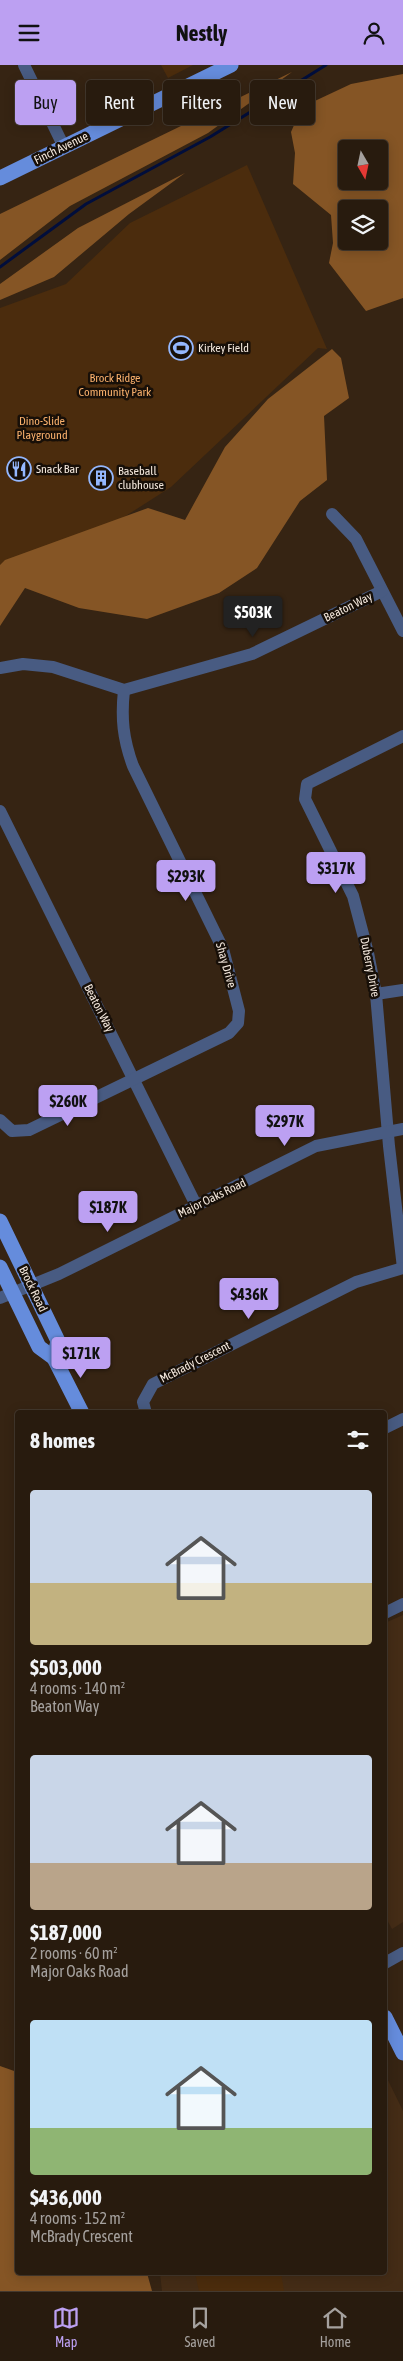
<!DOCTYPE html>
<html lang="en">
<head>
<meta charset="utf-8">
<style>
	body { margin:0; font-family:"Asap Condensed",sans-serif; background:#302417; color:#f1f3f6; height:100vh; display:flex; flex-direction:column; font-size:19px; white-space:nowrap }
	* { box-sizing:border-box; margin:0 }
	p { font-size:16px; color:#a5a19e }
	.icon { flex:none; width:28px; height:28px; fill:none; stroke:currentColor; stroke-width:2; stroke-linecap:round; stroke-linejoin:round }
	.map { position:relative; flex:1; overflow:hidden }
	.panel { position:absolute; left:15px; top:1345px; width:372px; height:865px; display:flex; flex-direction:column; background:#281b0e; border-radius:5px; box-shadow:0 2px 12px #0003,0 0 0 1px #44392e }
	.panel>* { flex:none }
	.top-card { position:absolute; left:15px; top:15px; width:374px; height:45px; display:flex; gap:10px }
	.needle { width:32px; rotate:171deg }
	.buttons { position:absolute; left:338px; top:75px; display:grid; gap:10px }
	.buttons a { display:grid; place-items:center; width:50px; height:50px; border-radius:5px; background:#281b0e; box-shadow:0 2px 12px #0003,0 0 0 1px #44392e; font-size:25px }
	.price { position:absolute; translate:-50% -42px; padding:0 11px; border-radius:5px; background:#bca0f2; color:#111; font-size:16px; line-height:32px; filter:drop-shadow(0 1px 2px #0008) }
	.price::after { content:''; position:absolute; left:50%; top:30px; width:15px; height:11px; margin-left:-8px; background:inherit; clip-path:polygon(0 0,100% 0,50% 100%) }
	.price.current { background:#222; color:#fff }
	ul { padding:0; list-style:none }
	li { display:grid; align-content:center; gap:10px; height:265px; padding:0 15px }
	li span { display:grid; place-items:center; height:155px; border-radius:5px; color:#555 }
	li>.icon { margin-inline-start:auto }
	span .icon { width:90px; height:90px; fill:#fffc; stroke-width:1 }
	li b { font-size:21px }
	h2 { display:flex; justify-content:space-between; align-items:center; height:60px; padding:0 15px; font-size:21px }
	.tag { padding:0 18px; border-radius:5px; background:#281b0e; box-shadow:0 2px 12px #0003,0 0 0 1px #44392e; font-size:18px; line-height:45px }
	.tag.current { background:#bca0f2; color:#111 }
	header { display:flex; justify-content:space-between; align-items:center; height:65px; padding:0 15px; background:#bca0f2; color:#111; font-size:22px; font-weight:700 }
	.dock { display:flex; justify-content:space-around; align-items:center; height:70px; border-top:1px solid #44392e; background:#281b0e; font-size:14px; color:#a5a19e }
	.dock a { display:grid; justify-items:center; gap:2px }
	.dock .current { color:#bca0f2 }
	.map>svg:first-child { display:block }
	.built { fill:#442c16 }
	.green { fill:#4b2c0d }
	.forest { fill:#855525; fill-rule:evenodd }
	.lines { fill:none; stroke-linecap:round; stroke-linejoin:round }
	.stream { stroke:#010e3c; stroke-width:3 }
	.minor { stroke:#485b82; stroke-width:12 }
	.major { stroke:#658cdc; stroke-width:15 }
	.labels { text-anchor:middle; stroke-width:5; stroke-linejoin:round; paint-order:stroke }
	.street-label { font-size:12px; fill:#f3e7dc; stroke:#170f08 }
	.poi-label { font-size:12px; fill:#f3e7dc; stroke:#170f08; text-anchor:start }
	.park-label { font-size:12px; fill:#f9b06c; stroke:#170f08 }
</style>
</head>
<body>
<header><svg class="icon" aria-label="menu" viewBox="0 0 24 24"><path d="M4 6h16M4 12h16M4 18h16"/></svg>Nestly<svg class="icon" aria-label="person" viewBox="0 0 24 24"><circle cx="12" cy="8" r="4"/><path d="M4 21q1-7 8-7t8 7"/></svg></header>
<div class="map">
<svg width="403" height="2226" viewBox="0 0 403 2226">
	<rect width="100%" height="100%" fill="#362413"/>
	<g class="built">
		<path d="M 403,1550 L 403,1857 L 392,1864 L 385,1851 L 385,1558 Z"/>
		<path d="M 385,2009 L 403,2046 L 403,2226 L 162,2226 L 160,2208 L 385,2208 Z"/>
	</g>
	<g class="green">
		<path d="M 161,0 L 193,0 L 168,13 Z"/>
		<path d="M 247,100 L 327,284 L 318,283 L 171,422 L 71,486 L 0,504 L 0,243 L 66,219 L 130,158 Z"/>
		<path d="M 195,2208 L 281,2208 L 284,2226 L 199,2226 Z"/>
	</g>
	<g class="forest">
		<path d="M 292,7 L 208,68 L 70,141 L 0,195 L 0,149 Z"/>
		<path d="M 403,9 L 403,233 L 366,246 L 329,198 L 333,178 L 331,150 L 293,119 L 295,88 L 291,67 L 302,42 L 351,19 ZM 346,84 L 379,84 L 379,116 L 346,116 ZM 346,144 L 379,144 L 379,176 L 346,176 Z"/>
		<path d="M 185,108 L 129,149 L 54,212 L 0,235 L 0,219 L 78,163 Z"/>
		<path d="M 332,284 L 341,293 L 349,333 L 324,351 L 327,415 L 300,436 L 257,503 L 219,528 L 147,554 L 79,543 L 25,523 L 0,561 L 0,500 L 5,495 L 148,443 L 185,455 L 225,382 L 268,334 Z"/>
		<path d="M 0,2001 L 17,2007 L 18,2208 L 147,2208 L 152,2226 L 0,2226 Z"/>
	</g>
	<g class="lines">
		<path class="stream" d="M 0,202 L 86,139 L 210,72 L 326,0"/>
		<g class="minor">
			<path d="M 24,0 L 64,82"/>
			<path d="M 332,449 L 356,474 L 403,566"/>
			<path d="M 0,603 L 23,599 L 53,602 L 124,625 L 252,589 L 382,526"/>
			<path d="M 403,671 L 307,719 L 305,734 L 353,831 L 368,888 L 376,929 L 389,1081 L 403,1203"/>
			<path d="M 0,746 L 196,1140"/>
			<path d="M 376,929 L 403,925"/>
			<path d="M 0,1055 L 12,1066 L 29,1065 L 229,968 L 238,958 L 239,946 L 223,884 L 133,701 C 123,674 121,653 124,625"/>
			<path d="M 0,1233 L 59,1209 L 316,1081 L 403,1064"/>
			<path d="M 146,1348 L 143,1337 L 153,1319 L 356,1217 L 403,1203"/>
			<path d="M 385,1363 L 403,1354"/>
			<path d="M 385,1548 L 403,1539"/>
			<path d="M 385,1898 L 403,1888"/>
		</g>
		<g class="major">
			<path d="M 0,113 L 231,0"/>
			<path d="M 0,1156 L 58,1276 L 54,1293"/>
			<path d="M 0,1202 L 39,1282 L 54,1293 L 82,1348"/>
			<path d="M 385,1952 L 403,1988"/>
		</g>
	</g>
	<defs>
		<g id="stadium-ring" transform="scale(1.25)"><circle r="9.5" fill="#170f08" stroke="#94b7fd" stroke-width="1.5"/><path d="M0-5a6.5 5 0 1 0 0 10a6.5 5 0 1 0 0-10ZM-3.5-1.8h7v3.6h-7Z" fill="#94b7fd"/></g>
		<g id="restaurant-ring" transform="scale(1.25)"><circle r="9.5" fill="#170f08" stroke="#94b7fd" stroke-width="1.5"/><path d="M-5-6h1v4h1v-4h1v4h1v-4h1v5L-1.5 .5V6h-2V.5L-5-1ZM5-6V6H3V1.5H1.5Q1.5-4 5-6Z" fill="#94b7fd"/></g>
		<g id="building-ring" transform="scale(1.25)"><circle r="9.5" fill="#170f08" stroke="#94b7fd" stroke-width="1.5"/><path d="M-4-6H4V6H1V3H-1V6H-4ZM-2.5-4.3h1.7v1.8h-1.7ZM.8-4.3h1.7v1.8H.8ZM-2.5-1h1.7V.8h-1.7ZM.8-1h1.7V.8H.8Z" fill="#94b7fd"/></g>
	</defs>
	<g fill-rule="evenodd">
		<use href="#stadium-ring" x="181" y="283"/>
		<use href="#restaurant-ring" x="19" y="404"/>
		<use href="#building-ring" x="101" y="413"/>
	</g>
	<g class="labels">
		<g class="street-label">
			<text transform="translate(61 83) rotate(-26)" y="4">Finch Avenue</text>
			<text transform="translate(348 542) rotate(-26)" y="4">Beaton Way</text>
			<text transform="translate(226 900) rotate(74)" y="4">Shay Drive</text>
			<text transform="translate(370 902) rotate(79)" y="4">Duberry Drive</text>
			<text transform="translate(99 943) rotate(63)" y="4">Beaton Way</text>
			<text transform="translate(212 1133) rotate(-26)" y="4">Major Oaks Road</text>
			<text transform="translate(33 1224) rotate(64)" y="4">Brock Road</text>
			<text transform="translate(195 1297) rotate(-27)" y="4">McBrady Crescent</text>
		</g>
		<g class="poi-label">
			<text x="198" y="287">Kirkey Field</text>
			<text x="36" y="408">Snack Bar</text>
			<text x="118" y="410">Baseball<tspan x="118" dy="14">clubhouse</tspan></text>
		</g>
		<g class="park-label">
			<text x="115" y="317">Brock Ridge<tspan x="115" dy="14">Community Park</tspan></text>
			<text x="42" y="360">Dino-Slide<tspan x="42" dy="14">Playground</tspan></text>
		</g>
	</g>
</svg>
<div class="buttons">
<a><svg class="needle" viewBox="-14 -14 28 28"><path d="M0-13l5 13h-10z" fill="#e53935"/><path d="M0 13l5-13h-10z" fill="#a5a19e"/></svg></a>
<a><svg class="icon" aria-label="layers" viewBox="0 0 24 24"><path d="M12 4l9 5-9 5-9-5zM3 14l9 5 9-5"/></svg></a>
</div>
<b class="price current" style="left:253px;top:573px">$503K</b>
<b class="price" style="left:336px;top:829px">$317K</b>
<b class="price" style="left:186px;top:837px">$293K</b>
<b class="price" style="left:68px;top:1062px">$260K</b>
<b class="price" style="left:285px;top:1082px">$297K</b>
<b class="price" style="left:108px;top:1168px">$187K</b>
<b class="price" style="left:249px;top:1255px">$436K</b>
<b class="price" style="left:81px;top:1314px">$171K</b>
<div class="top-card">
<a class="tag current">Buy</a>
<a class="tag">Rent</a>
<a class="tag">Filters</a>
<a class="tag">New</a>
</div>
<section class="panel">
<h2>8 homes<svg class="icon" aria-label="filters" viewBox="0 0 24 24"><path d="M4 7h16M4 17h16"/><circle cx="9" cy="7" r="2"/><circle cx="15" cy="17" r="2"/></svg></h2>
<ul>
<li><span style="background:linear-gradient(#c9d6e8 60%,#c2b280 0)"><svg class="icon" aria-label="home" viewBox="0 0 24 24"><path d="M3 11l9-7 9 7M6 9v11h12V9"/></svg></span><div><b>$503,000</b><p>4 rooms · 140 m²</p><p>Beaton Way</p></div></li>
<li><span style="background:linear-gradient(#c9d6e8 70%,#b9a48a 0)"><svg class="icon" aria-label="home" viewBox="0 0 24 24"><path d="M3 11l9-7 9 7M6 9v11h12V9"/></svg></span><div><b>$187,000</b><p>2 rooms · 60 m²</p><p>Major Oaks Road</p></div></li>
<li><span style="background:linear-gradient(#bfe0f5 70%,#8fb573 0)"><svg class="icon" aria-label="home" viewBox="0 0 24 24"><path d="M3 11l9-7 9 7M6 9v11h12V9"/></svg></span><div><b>$436,000</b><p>4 rooms · 152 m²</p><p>McBrady Crescent</p></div></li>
</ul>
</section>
</div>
<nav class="dock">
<a class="current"><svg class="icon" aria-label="map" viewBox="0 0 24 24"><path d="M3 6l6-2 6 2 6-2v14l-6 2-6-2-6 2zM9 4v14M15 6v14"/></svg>Map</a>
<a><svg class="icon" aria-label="saved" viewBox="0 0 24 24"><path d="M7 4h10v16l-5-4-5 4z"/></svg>Saved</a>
<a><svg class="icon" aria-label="home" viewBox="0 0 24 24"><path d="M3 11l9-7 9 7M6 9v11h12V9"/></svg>Home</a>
</nav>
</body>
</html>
